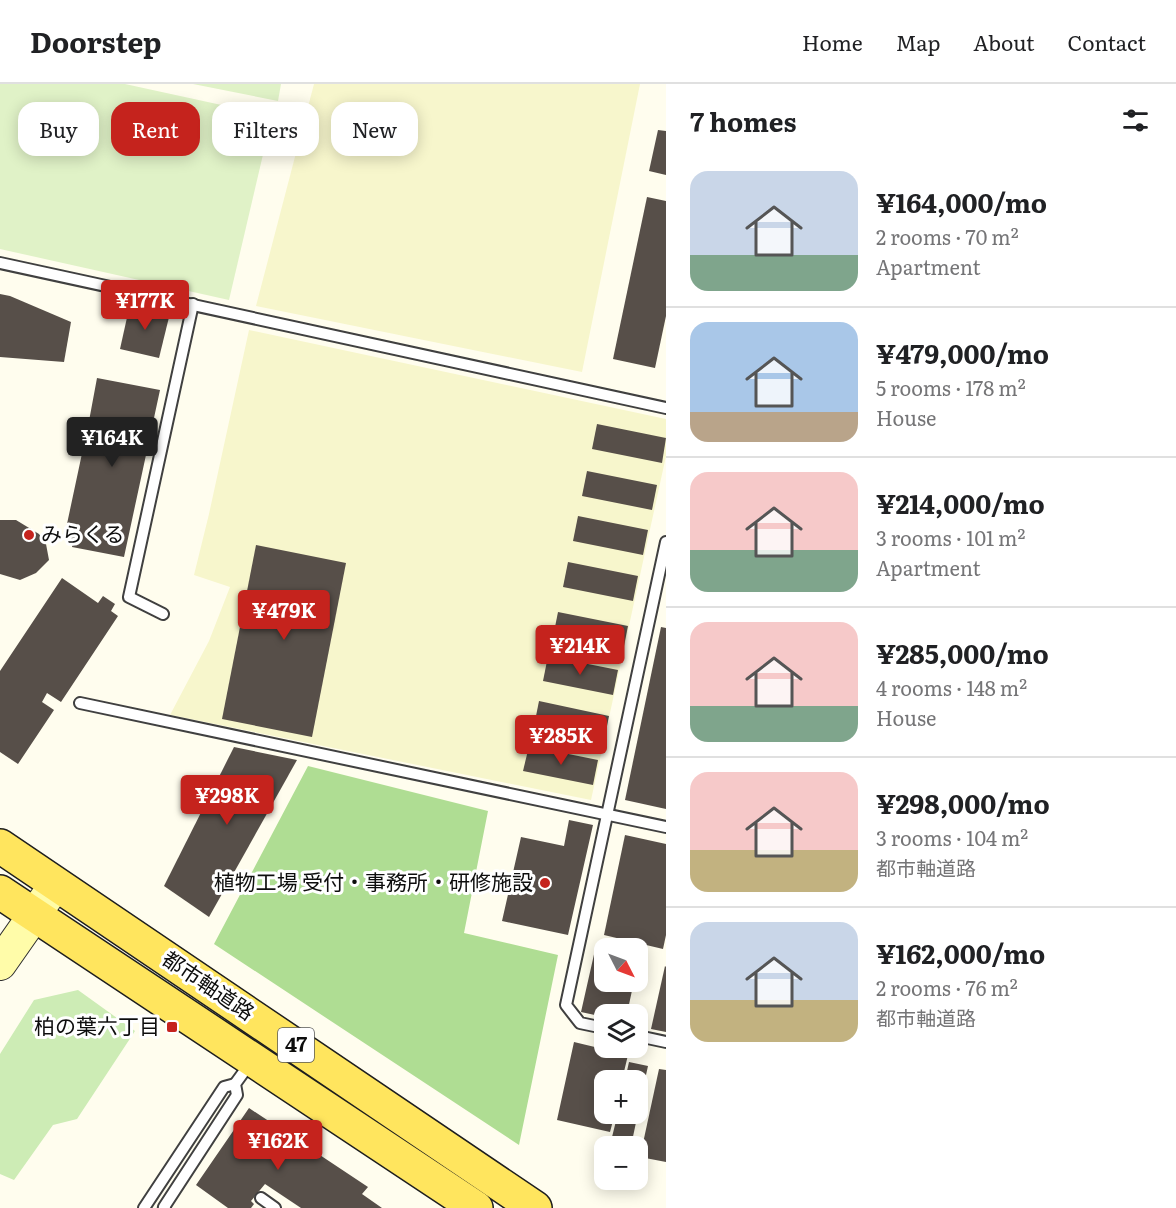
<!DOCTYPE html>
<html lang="en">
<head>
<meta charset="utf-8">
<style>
	body { margin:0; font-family:Literata,"Noto Sans JP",serif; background:#f2f2f2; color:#202124; height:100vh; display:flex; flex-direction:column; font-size:22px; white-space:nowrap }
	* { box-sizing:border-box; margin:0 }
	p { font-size:20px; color:#757577 }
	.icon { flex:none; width:33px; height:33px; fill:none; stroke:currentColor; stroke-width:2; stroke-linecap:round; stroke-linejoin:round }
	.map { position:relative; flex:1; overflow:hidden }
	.sheet { display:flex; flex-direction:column; background:#fff; width:510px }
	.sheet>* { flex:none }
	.banner { position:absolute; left:18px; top:18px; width:558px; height:54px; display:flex; gap:12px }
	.needle { width:39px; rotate:132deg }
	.tools { position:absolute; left:594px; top:854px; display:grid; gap:12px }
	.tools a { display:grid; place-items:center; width:54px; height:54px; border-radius:12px; background:#fff; box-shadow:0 3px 15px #0003; font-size:30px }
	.price { position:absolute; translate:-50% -51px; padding:0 14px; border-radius:6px; background:#c5231d; color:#fff; font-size:20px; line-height:39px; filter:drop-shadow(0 2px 3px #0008) }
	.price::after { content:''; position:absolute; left:50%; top:36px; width:18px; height:14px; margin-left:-9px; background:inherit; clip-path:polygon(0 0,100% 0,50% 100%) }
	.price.active { background:#222; color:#fff }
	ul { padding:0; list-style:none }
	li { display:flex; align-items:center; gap:18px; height:150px; padding:0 24px }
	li+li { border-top:2px solid #e0e0e0 }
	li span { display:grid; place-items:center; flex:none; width:168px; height:120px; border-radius:18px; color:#555 }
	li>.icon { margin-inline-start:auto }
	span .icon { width:72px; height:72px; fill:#fffc; stroke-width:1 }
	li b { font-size:26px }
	h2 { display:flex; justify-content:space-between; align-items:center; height:72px; padding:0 24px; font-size:26px }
	.tag { padding:0 21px; border-radius:18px; background:#fff; box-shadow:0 3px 15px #0003; font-size:21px; line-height:54px }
	.tag.active { background:#c5231d; color:#fff }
	header { display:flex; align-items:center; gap:36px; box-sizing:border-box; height:84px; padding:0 30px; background:#fff; border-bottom:2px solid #e0e0e0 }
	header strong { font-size:28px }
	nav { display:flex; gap:33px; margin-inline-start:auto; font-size:21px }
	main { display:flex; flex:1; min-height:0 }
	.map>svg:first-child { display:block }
	.farmland { fill:#f7f6cc }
	.green { fill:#cdecb5 }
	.forest { fill:#afdd93 }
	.pitch { fill:#e0f2c7 }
	.building { fill:#574f49 }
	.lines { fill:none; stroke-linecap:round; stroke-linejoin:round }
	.lane-casing { stroke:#404040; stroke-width:14 }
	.secondary-casing { stroke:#2f2f2f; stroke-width:34 }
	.primary-casing { stroke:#1e1e1e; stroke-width:36 }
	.lane { stroke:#fff; stroke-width:10 }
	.secondary { stroke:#fffca9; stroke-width:32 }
	.primary { stroke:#ffe55e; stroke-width:33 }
	.poi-dot { fill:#c5231d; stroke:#fff; stroke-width:2 }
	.labels { text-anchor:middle; stroke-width:6; stroke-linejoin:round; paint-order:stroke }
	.shield { fill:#fff; stroke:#565656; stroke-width:1.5 }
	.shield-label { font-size:20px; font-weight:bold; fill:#0d0d0d }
	.poi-label { font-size:21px; fill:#0d0d0d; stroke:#fff; text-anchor:end }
	.street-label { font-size:21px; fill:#0d0d0d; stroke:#fff }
</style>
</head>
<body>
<header>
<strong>Doorstep</strong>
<nav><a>Home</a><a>Map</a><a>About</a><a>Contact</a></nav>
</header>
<main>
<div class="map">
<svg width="666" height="1124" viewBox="0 0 666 1124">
	<rect width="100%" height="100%" fill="#fffdee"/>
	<g class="farmland">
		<path d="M 314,0 L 640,0 L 582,288 L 256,222 Z"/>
		<path d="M 249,246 L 666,335 L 666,372 L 591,716 L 170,631 L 209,557 L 230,503 L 194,491 L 209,430 Z"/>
	</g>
	<path class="green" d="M 78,906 L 135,947 L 77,1035 L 53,1041 L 14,1096 L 0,1090 L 0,970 L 34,916 Z"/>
	<path class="forest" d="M 308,682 L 488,727 L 464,849 L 558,871 L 519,1061 L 214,860 Z"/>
	<g class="pitch">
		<path d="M 0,0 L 125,0 L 272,32 L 229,216 L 0,165 Z"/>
		<path d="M 193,0 L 281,0 L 278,17 Z"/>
	</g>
	<g class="building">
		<path d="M 658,46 L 666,47 L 666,91 L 649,87 Z"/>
		<path d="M 647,113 L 666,117 L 666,232 L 655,284 L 613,275 Z"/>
		<path d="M 0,210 L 10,212 L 71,238 L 64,278 L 0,273 Z"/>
		<path d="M 130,220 L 170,229 L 159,274 L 120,265 Z"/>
		<path d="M 97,294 L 160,306 L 124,473 L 72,463 L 73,455 L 64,454 L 87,346 L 115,352 L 117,343 L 89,337 Z"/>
		<path d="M 597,340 L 666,354 L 662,379 L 592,365 Z"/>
		<path d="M 587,387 L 657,401 L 652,426 L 582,412 Z"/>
		<path d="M 578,432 L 648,446 L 643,471 L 573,457 Z"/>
		<path d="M 0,436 L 16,436 L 39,450 L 46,460 L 49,476 L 36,489 L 20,496 L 0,490 Z"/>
		<path d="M 256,461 L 346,479 L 312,653 L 222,635 Z"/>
		<path d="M 568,478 L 638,492 L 633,517 L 563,503 Z"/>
		<path d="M 62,494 L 98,519 L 103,512 L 115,520 L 111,527 L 118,532 L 61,618 L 47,609 L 42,618 L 54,626 L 18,680 L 0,668 L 0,587 Z"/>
		<path d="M 558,528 L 628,542 L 623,567 L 553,553 Z"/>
		<path d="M 661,543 L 666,544 L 666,725 L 625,716 Z"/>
		<path d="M 548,572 L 618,586 L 613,611 L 543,597 Z"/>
		<path d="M 539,617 L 609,632 L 604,657 L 534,642 Z"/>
		<path d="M 529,662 L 598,676 L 593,701 L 523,687 Z"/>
		<path d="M 234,663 L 297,676 L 209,833 L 164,802 Z"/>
		<path d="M 569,736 L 593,741 L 568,851 L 502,837 L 521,753 L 564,762 Z"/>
		<path d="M 625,751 L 666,760 L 666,851 L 663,865 L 604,851 Z"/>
		<path d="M 595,866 L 604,868 L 604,897 L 634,897 L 627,930 L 604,930 L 604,933 L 581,928 Z"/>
		<path d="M 665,882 L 666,883 L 666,948 L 651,945 Z"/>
		<path d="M 574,958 L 628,971 L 622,996 L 604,996 L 604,1029 L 615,1029 L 610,1048 L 557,1036 Z"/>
		<path d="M 629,978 L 648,982 L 638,1027 L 638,996 L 625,996 Z"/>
		<path d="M 659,985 L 666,986 L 666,1078 L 640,1073 Z"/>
		<path d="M 249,1024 L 368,1103 L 362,1110 L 382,1124 L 301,1124 L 265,1100 L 251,1117 L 254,1120 L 251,1124 L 228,1124 L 196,1101 Z"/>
		<path d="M 618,1029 L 638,1029 L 631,1062 L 610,1061 Z"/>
	</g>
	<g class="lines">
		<g class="lane-casing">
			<g id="lane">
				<path d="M 0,179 L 666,324"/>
				<path d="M 163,530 L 129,513 L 193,220"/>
				<path d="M 80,619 L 666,743"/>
				<path d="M 604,944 L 580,939 L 566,921 L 666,458"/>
				<path d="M 638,952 L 666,958"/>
				<path d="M 261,1114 L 275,1124"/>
				<path d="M 144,1124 L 224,1003 L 235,1000"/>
				<path d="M 165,1124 L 164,1123 L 237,1011 L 235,1000 L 251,978"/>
			</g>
		</g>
		<g class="secondary-casing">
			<path id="secondary" d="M 0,880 L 56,800"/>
		</g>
		<g class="primary-casing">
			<g id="primary">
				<path d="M 0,762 L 535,1124"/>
				<path d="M 0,808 L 476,1124"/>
			</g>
		</g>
		<use href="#lane" class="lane"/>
		<use href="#secondary" class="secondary"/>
		<use href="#primary" class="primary"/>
	</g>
	<g class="poi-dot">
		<circle cx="29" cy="451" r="6"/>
		<circle cx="545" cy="799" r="6"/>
		<rect x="166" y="937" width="12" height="12" rx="3"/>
	</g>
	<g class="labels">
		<rect class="shield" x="278" y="944" width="36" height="34" rx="4.5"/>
		<g class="shield-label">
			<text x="296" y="968">47</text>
		</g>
		<g class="poi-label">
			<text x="41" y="458" text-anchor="start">みらくる</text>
			<text x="533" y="806">植物工場 受付・事務所・研修施設</text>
			<text x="160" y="950">柏の葉六丁目</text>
		</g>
		<g class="street-label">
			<text transform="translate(208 902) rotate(34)" y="7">都市軸道路</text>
		</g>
	</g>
</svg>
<div class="tools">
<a><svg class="needle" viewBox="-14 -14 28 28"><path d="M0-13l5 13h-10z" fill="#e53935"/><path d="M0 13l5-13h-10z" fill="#757577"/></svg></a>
<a><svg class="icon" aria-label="layers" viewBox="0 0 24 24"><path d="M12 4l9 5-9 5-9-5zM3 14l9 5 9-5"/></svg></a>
<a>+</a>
<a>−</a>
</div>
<b class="price" style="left:145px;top:247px">¥177K</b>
<b class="price active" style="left:112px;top:384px">¥164K</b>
<b class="price" style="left:284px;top:557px">¥479K</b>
<b class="price" style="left:580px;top:592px">¥214K</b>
<b class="price" style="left:561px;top:682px">¥285K</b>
<b class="price" style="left:227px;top:742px">¥298K</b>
<b class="price" style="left:278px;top:1087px">¥162K</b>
<div class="banner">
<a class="tag">Buy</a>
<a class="tag active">Rent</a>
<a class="tag">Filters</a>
<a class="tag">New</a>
</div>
</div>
<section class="sheet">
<h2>7 homes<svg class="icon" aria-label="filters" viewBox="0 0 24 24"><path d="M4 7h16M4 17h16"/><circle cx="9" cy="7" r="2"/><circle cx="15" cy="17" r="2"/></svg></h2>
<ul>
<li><span style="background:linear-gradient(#c9d6e8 70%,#7fa58c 0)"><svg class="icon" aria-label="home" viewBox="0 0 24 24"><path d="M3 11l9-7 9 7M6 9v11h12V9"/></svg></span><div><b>¥164,000/mo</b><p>2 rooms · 70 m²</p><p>Apartment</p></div></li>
<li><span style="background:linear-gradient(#a9c7e8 75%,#b9a48a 0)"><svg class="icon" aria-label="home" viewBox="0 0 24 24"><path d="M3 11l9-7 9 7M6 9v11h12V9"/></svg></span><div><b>¥479,000/mo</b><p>5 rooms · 178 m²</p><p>House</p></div></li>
<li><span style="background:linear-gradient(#f6c9c9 65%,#7fa58c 0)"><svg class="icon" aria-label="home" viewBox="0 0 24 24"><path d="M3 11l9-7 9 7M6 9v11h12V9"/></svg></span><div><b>¥214,000/mo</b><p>3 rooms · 101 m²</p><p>Apartment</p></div></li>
<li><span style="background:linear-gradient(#f6c9c9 70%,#7fa58c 0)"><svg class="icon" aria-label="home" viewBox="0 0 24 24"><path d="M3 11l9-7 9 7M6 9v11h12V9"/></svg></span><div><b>¥285,000/mo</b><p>4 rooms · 148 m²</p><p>House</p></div></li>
<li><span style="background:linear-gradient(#f6c9c9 65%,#c2b280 0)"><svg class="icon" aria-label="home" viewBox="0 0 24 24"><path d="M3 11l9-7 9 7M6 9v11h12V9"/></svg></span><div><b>¥298,000/mo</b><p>3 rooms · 104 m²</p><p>都市軸道路</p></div></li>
<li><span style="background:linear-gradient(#c9d6e8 65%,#c2b280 0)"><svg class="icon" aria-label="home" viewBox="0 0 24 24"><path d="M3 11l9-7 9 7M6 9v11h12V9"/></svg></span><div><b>¥162,000/mo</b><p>2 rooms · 76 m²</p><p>都市軸道路</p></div></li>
</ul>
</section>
</main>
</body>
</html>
